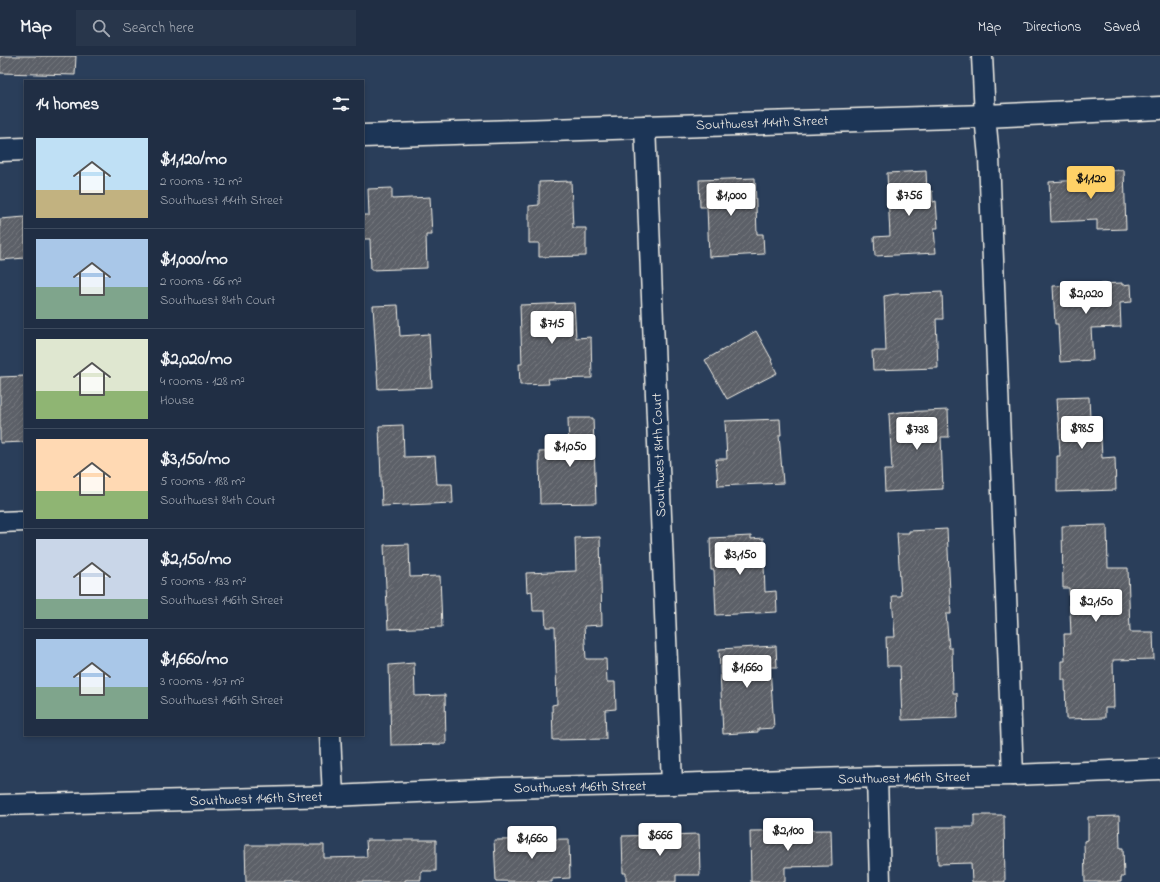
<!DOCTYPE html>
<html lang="en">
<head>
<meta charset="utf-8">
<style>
	body { margin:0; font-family:"Indie Flower",sans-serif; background:#28364b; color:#f1f3f6; height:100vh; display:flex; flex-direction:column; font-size:15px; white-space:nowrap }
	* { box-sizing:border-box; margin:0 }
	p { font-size:13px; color:#a2a8b2 }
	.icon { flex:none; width:22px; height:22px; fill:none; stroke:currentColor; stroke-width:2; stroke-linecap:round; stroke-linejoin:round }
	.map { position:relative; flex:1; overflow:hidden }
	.sheet { position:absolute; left:24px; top:24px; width:340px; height:656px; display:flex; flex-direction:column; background:#202e44; border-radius:0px; box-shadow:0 2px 6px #0003,0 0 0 1px #3d4a5d }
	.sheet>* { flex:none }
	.price { position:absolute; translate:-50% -34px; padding:0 9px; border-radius:4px; background:#fff; color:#222; font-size:13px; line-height:26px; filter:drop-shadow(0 1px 2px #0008) }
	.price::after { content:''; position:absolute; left:50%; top:24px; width:12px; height:9px; margin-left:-6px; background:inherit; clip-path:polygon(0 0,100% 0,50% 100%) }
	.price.active { background:#ffd166; color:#111 }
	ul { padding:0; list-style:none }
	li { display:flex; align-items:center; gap:12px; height:100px; padding:0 12px }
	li+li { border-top:1px solid #3d4a5d }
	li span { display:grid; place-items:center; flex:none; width:112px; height:80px; border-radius:0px; color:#555 }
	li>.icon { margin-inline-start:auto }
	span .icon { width:48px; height:48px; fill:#fffc; stroke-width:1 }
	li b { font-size:17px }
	h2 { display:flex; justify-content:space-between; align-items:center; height:48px; padding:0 12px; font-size:17px }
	header { display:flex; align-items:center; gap:24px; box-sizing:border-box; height:56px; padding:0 20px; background:#202e44; border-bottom:1px solid #3d4a5d }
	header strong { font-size:19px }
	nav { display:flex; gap:22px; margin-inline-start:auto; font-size:14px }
	.search { width:280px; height:36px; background:#28364b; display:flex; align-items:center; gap:10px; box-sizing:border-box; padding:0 14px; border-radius:0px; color:#a2a8b2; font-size:15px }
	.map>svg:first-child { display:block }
	.building { fill:url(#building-hatch); stroke:#f4f1e8 }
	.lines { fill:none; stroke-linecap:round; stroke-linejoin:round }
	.minor-casing { stroke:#f4f1e8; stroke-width:23 }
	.tertiary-casing { stroke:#f4f1e8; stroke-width:25 }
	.minor { stroke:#1d3557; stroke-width:20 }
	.tertiary { stroke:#1d3557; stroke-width:22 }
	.labels { text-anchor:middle; stroke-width:3; stroke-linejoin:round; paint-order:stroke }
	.street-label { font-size:14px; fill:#f4f1e8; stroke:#1d3557 }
</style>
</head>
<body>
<header>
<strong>Map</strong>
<div class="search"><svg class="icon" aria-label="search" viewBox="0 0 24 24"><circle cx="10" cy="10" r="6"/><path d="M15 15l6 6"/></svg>Search here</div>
<nav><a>Map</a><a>Directions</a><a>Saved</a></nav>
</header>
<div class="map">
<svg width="1160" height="826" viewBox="0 0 1160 826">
	<defs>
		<pattern id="building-hatch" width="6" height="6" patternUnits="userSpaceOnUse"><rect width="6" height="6" fill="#5c6067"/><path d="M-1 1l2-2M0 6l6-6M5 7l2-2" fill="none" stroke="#74777d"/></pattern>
	</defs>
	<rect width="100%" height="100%" fill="#2a3e5a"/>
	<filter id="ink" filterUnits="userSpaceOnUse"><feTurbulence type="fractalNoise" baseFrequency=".025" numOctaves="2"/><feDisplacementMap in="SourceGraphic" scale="8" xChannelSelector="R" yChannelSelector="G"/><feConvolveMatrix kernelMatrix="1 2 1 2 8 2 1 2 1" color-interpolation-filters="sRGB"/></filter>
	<g filter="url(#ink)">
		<g class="building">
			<path d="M 0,0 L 76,0 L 75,19 L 0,17 Z"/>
			<path d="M 1124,114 L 1126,173 L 1097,174 L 1097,164 L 1051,166 L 1049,126 L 1096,123 L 1096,115 Z"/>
			<path d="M 926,115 L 927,136 L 932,135 L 933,146 L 936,145 L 938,172 L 934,172 L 936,197 L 875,200 L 874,181 L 890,180 L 887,117 Z"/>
			<path d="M 755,122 L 757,178 L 763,178 L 764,198 L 709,201 L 707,151 L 700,151 L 699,124 Z"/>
			<path d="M 571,125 L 573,172 L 586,172 L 586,200 L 539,201 L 539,187 L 529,187 L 529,150 L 539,149 L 539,126 Z"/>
			<path d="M 392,132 L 392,143 L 430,141 L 432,179 L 426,179 L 427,212 L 371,214 L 370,183 L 363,183 L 363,159 L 369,159 L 368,133 Z"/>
			<path d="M 25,161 L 25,202 L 0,204 L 0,163 Z"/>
			<path d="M 1122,227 L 1122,229 L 1131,228 L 1132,246 L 1120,247 L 1121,271 L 1091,272 L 1093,304 L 1060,306 L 1058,268 L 1055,268 L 1053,230 Z"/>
			<path d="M 942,236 L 943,263 L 936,263 L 938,312 L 873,314 L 872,295 L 886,295 L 884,240 L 896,238 Z"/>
			<path d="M 574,247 L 576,282 L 591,281 L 592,322 L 548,323 L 549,328 L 520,329 L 519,308 L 522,308 L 520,249 Z"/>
			<path d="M 398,249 L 400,280 L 429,278 L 432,331 L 378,333 L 373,250 Z"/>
			<path d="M 756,275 L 772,304 L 771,305 L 777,317 L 727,343 L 705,304 Z"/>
			<path d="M 25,320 L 25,386 L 0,387 L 0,321 Z"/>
			<path d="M 1089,341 L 1090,362 L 1100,362 L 1102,402 L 1115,401 L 1116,434 L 1057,436 L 1057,400 L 1060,400 L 1057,342 Z"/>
			<path d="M 948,354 L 949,381 L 941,381 L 943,433 L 885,436 L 884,414 L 892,414 L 889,358 L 901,356 Z"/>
			<path d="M 568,362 L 593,362 L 596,447 L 540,448 L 539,396 L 569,395 Z"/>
			<path d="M 780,363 L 781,379 L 779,379 L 783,427 L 718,430 L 716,403 L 727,403 L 725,365 Z"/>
			<path d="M 403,369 L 404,401 L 435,400 L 437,428 L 452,428 L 453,447 L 382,450 L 379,370 Z"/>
			<path d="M 1107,469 L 1108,512 L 1128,512 L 1130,576 L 1153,576 L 1154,603 L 1113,604 L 1114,652 L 1105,652 L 1105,662 L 1066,663 L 1065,624 L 1062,624 L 1062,605 L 1065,605 L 1064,578 L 1071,578 L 1069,532 L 1063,532 L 1062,470 Z"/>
			<path d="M 947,473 L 951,558 L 946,558 L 949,592 L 952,592 L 953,637 L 957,637 L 958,662 L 902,664 L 900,610 L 887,610 L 886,581 L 895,581 L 892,540 L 901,540 L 897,477 L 909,477 L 909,475 Z"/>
			<path d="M 751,480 L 751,483 L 763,482 L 765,536 L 776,535 L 777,556 L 716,559 L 714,514 L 711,514 L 710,482 Z"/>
			<path d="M 600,481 L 602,569 L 584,570 L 586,603 L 606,603 L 607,626 L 615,626 L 616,653 L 605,654 L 606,683 L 553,684 L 552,649 L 557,648 L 555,571 L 546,571 L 545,555 L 533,555 L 532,535 L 527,536 L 526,517 L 576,515 L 575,482 Z"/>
			<path d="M 409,488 L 410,521 L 440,520 L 442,571 L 388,573 L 384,489 Z"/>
			<path d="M 776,590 L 777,611 L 770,611 L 774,672 L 758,673 L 758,676 L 723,678 L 719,593 Z"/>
			<path d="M 414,607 L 415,640 L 445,639 L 446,688 L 391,689 L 389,609 Z"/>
			<path d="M 974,759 L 1004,759 L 1005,826 L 972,826 L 971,807 L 938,808 L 937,771 L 974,771 Z"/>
			<path d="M 1119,760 L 1120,792 L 1123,792 L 1124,821 L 1121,821 L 1121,826 L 1085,826 L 1084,785 L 1088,784 L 1088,761 Z"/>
			<path d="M 831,774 L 832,810 L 785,811 L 785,826 L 751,826 L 750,775 Z"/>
			<path d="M 699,778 L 700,819 L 676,819 L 676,826 L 626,826 L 626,817 L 623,817 L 622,780 Z"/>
			<path d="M 569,783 L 570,822 L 552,823 L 552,826 L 496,825 L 494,784 Z"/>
			<path d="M 366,784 L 436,784 L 436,815 L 421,815 L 421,824 L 405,824 L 405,826 L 246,826 L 245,789 L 324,789 L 324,802 L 367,801 Z"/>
		</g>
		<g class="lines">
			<g class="minor-casing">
				<g id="minor">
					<path d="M 982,0 L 985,60 L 989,101 L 1013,719"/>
					<path d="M 645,70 L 672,728"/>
					<path d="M 0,466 L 25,465"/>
					<path d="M 330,679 L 333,740"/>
					<path d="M 877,721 L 880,826"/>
					<path d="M 0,749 L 333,740 L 502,732 L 672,728 L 877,721 L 1013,719 L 1160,713"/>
				</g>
			</g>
			<g class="tertiary-casing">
				<g id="tertiary">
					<path d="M 363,80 L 985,60 L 1160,52"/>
					<path d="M 0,94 L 25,93"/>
				</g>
			</g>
			<use href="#minor" class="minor"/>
			<use href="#tertiary" class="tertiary"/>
		</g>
	</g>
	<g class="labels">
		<g class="street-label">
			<text transform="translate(762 66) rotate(-2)" y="5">Southwest 144th Street</text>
			<text transform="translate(658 399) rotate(-92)" y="5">Southwest 84th Court</text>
			<text transform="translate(904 721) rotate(-1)" y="5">Southwest 146th Street</text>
			<text transform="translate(580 730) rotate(-1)" y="5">Southwest 146th Street</text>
			<text transform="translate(256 742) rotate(-2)" y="5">Southwest 146th Street</text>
		</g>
	</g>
</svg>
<b class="price active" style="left:1091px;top:144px">$1,120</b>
<b class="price" style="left:731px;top:161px">$1,000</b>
<b class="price" style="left:909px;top:161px">$756</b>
<b class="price" style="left:1086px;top:259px">$2,020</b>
<b class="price" style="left:552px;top:289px">$715</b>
<b class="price" style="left:1082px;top:394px">$985</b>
<b class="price" style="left:917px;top:395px">$738</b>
<b class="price" style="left:570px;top:412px">$1,050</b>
<b class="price" style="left:740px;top:520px">$3,150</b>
<b class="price" style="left:1096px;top:567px">$2,150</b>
<b class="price" style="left:747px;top:633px">$1,660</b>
<b class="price" style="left:788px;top:796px">$2,100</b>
<b class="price" style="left:660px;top:801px">$666</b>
<b class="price" style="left:532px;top:804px">$1,660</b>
<section class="sheet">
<h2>14 homes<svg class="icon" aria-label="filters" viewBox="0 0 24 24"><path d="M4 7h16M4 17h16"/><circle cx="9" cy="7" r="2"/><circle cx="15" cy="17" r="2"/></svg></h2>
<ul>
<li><span style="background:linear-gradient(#bfe0f5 65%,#c2b280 0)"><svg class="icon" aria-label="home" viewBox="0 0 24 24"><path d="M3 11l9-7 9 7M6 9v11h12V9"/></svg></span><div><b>$1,120/mo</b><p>2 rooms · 72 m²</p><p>Southwest 144th Street</p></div></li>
<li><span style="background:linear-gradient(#a9c7e8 60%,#7fa58c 0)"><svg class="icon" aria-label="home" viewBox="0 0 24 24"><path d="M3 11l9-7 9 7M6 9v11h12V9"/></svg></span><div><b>$1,000/mo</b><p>2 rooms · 66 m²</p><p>Southwest 84th Court</p></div></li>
<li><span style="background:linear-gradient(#dfe7d0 65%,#8fb573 0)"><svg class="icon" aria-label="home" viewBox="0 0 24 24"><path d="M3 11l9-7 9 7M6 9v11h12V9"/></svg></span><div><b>$2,020/mo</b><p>4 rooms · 128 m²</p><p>House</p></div></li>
<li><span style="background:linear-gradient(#ffd9b3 65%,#8fb573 0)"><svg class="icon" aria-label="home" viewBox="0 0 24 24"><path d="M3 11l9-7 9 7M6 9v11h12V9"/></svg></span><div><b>$3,150/mo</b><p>5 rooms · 188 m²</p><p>Southwest 84th Court</p></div></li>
<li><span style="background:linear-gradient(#c9d6e8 75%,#7fa58c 0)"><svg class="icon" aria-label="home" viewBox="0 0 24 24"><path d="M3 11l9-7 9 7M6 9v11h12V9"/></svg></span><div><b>$2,150/mo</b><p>5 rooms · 133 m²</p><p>Southwest 146th Street</p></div></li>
<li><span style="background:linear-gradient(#a9c7e8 60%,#7fa58c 0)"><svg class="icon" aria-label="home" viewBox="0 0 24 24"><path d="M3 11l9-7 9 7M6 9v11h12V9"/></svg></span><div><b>$1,660/mo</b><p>3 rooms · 107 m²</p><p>Southwest 146th Street</p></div></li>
</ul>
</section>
</div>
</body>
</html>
